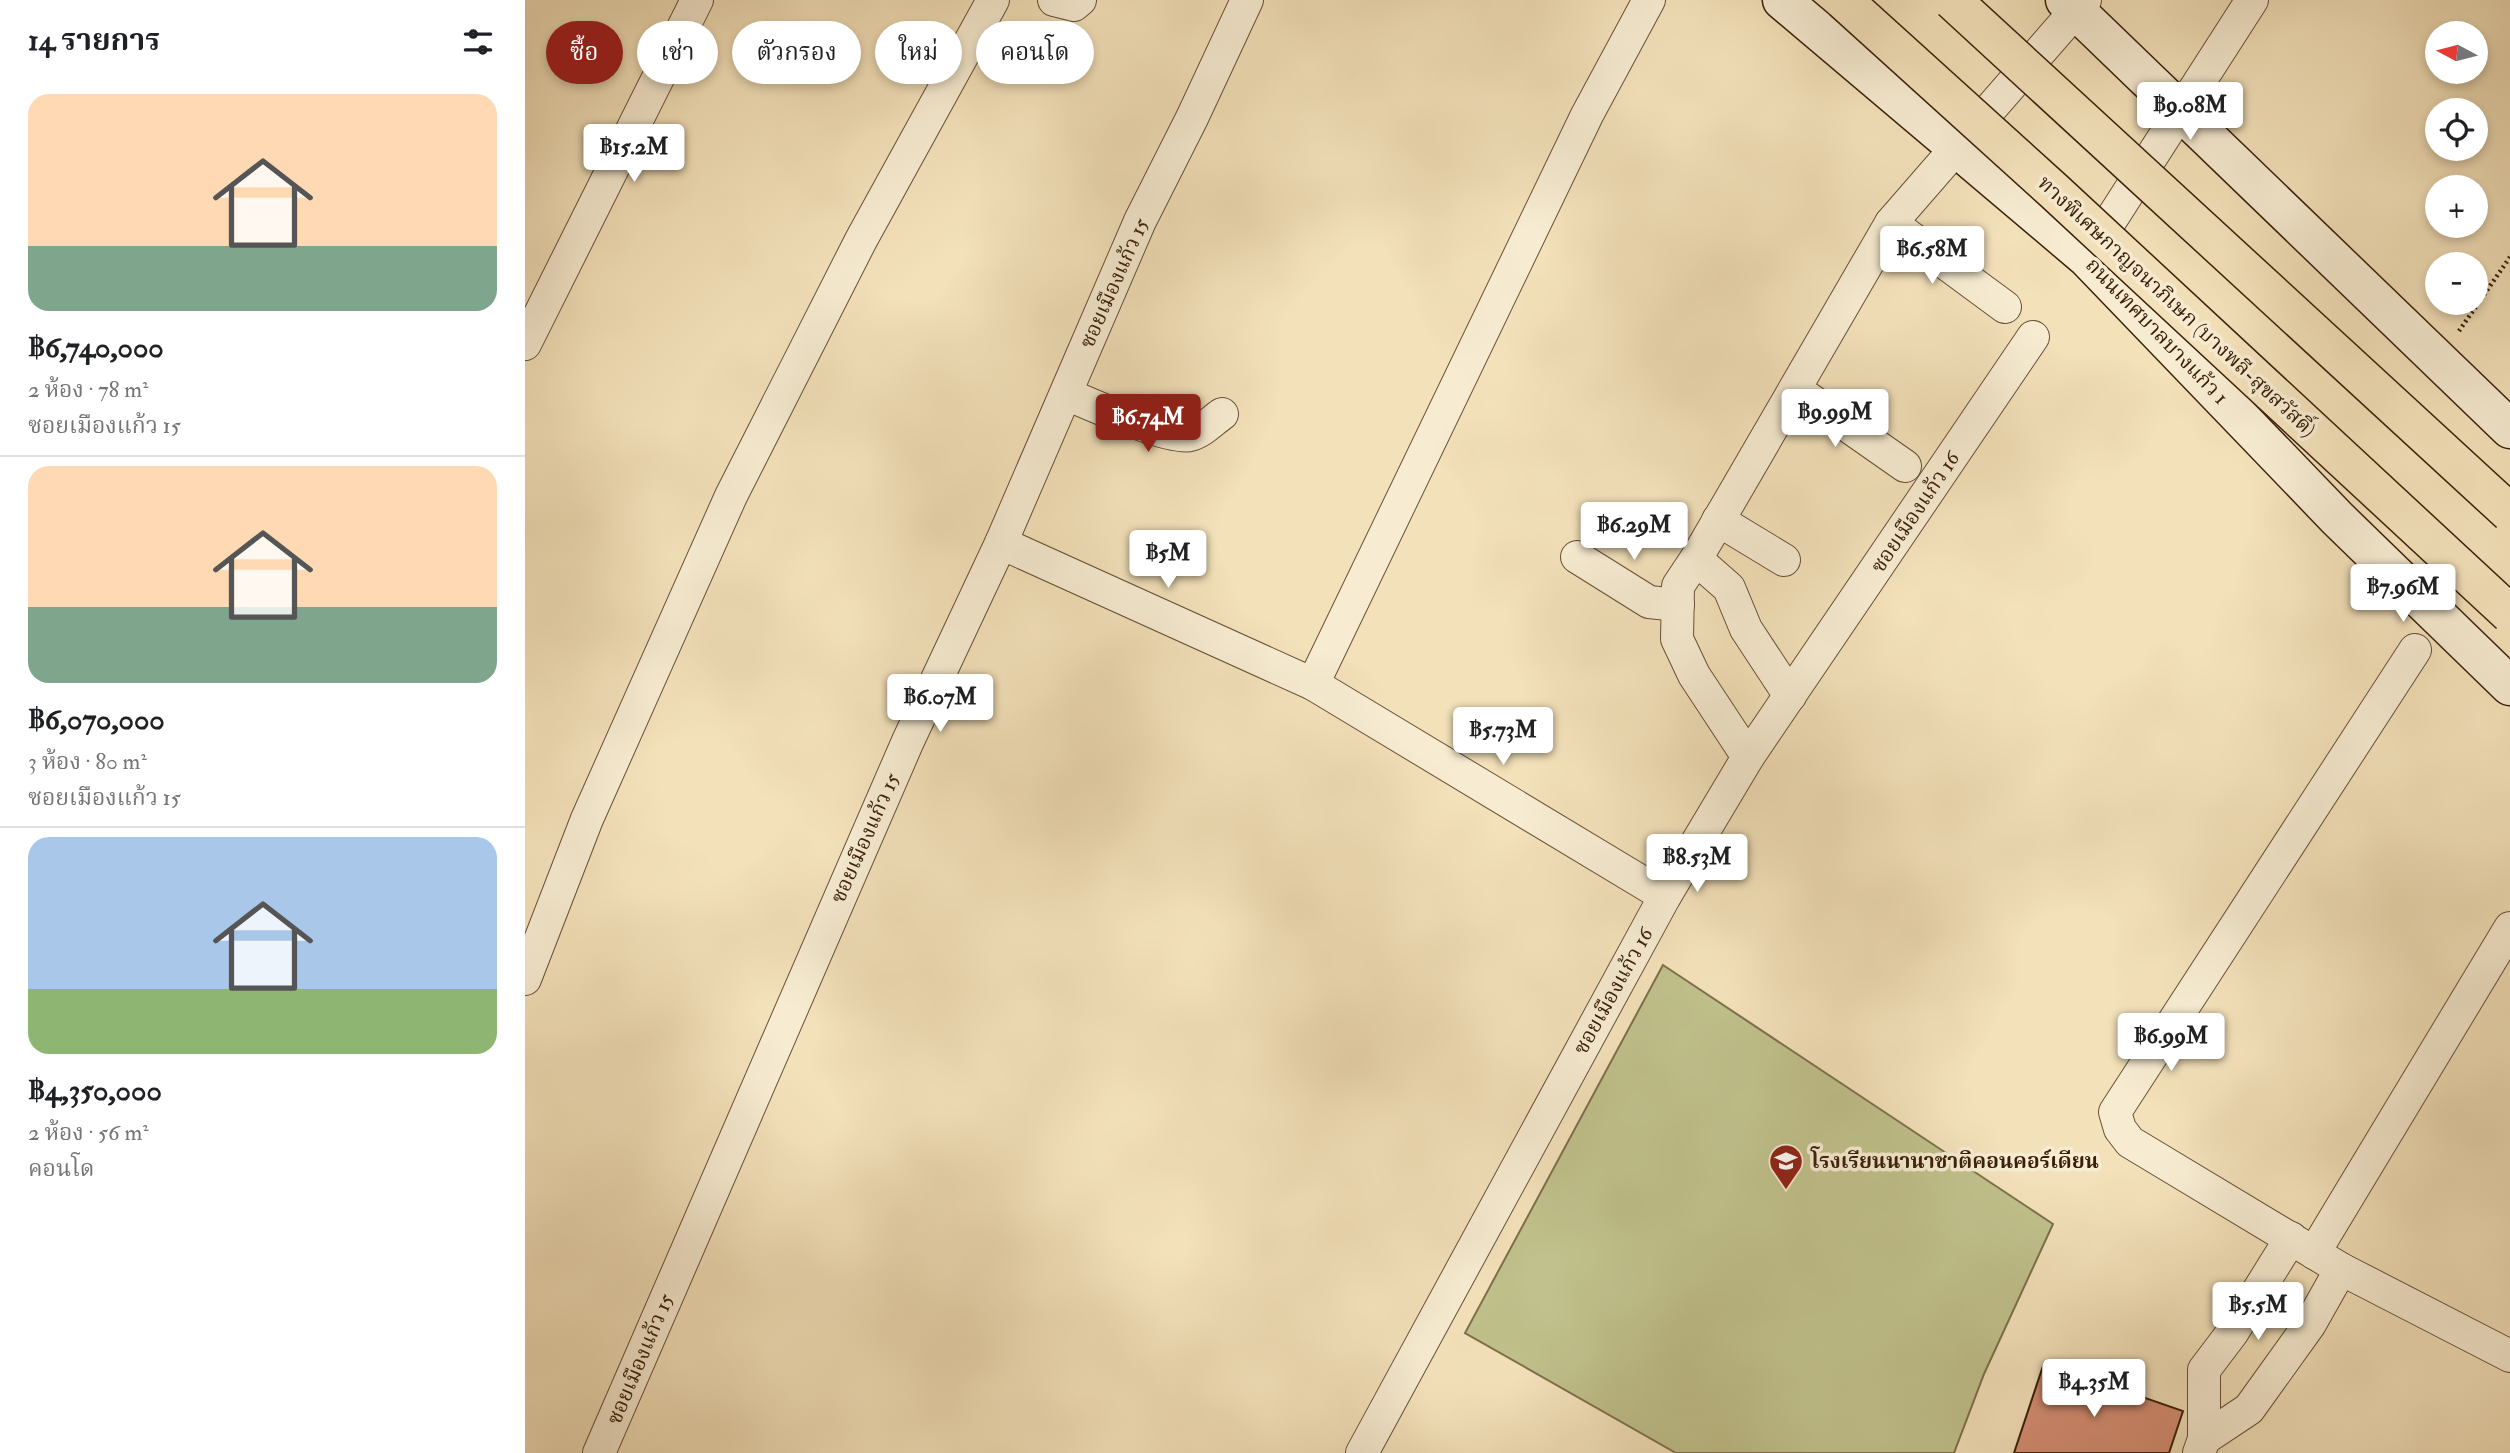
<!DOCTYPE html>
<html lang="th">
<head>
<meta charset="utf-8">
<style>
	body { margin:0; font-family:"IM FELL Double Pica","Noto Serif Thai",serif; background:#f6f6f6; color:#202124; height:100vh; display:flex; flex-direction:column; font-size:26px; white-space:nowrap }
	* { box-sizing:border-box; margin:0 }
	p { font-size:23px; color:#757577 }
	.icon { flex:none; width:38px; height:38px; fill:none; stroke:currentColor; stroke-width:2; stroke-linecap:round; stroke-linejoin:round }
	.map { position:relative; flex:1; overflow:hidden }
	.panel { display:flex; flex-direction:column; background:#fff; width:525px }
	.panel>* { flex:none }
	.hud { position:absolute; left:21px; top:21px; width:665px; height:63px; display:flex; gap:14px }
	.needle { width:46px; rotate:277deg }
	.tools { position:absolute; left:1900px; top:21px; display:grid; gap:14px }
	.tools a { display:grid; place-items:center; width:63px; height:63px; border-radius:50%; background:#fff; box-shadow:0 4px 10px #0003; font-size:35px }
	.price { position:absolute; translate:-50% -60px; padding:0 16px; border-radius:7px; background:#fff; color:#222; font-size:23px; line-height:46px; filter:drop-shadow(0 2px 4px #0008) }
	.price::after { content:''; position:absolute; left:50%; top:42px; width:21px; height:16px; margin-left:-10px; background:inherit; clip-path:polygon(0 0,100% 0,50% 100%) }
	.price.on { background:#8f2418; color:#fff }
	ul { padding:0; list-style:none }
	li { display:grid; align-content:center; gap:14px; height:371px; padding:0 28px }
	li+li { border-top:2px solid #e0e0e0 }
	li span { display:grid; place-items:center; height:217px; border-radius:21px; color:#555 }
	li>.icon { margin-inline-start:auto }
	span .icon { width:126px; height:126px; fill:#fffc; stroke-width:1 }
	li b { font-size:30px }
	h2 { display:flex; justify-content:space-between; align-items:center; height:84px; padding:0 28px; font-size:30px }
	.chip { padding:0 24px; border-radius:32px; background:#fff; box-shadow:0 4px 10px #0003; font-size:24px; line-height:63px }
	.chip.on { background:#8f2418; color:#fff }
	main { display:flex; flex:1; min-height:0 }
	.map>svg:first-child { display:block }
	.green { fill:#c0c18c; stroke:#7d704b; stroke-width:2 }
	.building { fill:#d58e74; stroke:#3a200a; stroke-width:2 }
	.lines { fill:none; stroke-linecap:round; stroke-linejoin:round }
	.minor-casing { stroke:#685036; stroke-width:34 }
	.secondary-casing { stroke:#3a200a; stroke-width:41 }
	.path { stroke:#3a200a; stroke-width:4.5; stroke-dasharray:2 3.5; stroke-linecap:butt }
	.minor { stroke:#f7ecd2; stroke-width:32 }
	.secondary { stroke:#f7ecd2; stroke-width:38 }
	.motorway-bridge-casing { stroke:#3a200a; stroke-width:41; stroke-linecap:butt }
	.motorway-bridge { stroke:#f3e1ba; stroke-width:38 }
	.labels { text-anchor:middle; stroke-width:7; stroke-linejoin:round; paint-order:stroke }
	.street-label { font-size:21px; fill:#3a200a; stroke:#f7ecd2 }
	.poi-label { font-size:21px; font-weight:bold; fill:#3a200a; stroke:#f7ecd2; text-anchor:start }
</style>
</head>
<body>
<main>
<section class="panel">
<h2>14 รายการ<svg class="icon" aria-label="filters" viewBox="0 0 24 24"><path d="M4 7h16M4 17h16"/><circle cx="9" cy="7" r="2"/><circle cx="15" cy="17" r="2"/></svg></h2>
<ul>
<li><span style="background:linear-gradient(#ffd9b3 70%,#7fa58c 0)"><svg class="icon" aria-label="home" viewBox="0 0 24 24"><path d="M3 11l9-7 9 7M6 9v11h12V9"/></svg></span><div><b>฿6,740,000</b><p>2 ห้อง · 78 m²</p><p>ซอยเมืองแก้ว 15</p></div></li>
<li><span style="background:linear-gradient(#ffd9b3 65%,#7fa58c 0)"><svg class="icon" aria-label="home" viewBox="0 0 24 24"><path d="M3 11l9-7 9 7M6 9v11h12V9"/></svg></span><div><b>฿6,070,000</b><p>3 ห้อง · 80 m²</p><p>ซอยเมืองแก้ว 15</p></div></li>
<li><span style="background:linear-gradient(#a9c7e8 70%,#8fb573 0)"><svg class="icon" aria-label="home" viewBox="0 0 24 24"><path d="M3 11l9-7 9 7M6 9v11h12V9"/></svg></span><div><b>฿4,350,000</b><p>2 ห้อง · 56 m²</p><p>คอนโด</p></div></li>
</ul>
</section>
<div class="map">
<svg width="1985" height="1453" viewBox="0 0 1985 1453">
	<rect width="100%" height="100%" fill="#f3e1ba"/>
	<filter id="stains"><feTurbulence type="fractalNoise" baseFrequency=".00286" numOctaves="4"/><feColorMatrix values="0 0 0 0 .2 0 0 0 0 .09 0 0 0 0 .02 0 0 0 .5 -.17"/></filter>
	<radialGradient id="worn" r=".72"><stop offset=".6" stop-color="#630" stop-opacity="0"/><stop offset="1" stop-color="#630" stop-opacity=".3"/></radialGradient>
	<path class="green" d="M 1138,965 L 1528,1224 L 1459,1374 L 1429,1453 L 1151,1453 L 940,1333 Z"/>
	<path class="building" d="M 1519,1363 L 1658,1411 L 1644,1453 L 1489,1453 Z"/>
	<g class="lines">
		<g class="minor-casing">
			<g id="minor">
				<path d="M 529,0 L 549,5 L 555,0"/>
				<path d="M 1366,223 L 1480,307"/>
				<path d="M 1564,254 L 1727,0"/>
				<path d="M 0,344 L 172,0"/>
				<path d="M 1270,389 L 1380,466"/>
				<path d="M 541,394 C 563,403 646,441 665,435 C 677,432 687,421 697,414"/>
				<path d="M 1193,520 L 1259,560"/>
				<path d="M 476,543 L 788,684 L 1140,896"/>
				<path d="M 1052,557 L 1124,602 L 1153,605"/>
				<path d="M 1171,559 L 1366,223 L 1560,0"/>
				<path d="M 1890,650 L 1590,1112 L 1595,1129 L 1605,1142 L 1816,1269 L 1985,1356"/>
				<path d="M 788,684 L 1062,115 L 1124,0"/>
				<path d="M 1223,757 L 1169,675 L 1152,639 L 1153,586 L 1171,559 L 1204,588 L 1221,629 L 1265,696"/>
				<path d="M 0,979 L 62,819 L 206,496 L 336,240 L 468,0"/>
				<path d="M 1789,1253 L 1985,928"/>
				<path d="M 1679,1439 L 1724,1409 L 1785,1324 L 1816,1269"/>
				<path d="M 74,1453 L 383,741 L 476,543 L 615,221 L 667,118 L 722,0"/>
				<path d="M 837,1453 L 1140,896 L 1223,757 L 1508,337"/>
				<path d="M 1674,1453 L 1679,1439 L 1679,1370 L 1707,1333 L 1766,1238"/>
			</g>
		</g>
		<g class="secondary-casing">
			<g id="secondary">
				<path d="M 1257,0 L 1562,258 L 1812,518 L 1985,686"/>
				<path d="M 1540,0 L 1985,429"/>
			</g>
		</g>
		<path class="path" d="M 1934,331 L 1985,257"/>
		<use href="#minor" class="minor"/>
		<use href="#secondary" class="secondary"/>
		<g class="motorway-bridge-casing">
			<g id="motorway-bridge">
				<path d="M 1318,0 L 1529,191 L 1985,614"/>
				<path d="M 1427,0 L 1985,513"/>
			</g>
		</g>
		<use href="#motorway-bridge" class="motorway-bridge"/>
	</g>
	<defs>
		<g id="school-pin" transform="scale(1.75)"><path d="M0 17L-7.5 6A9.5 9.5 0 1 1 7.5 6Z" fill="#8f2418" stroke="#f7ecd2"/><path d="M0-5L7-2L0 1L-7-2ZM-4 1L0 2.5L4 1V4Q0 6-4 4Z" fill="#fff"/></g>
	</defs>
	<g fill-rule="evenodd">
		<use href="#school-pin" x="1261" y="1161"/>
	</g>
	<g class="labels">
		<g class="street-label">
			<text transform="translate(589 283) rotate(-66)" y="7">ซอยเมืองแก้ว 15</text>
			<text transform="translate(1652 306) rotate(43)" y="7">ทางพิเศษกาญจนาภิเษก (บางพลี-สุขสวัสดิ์)</text>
			<text transform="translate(1632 331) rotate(46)" y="7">ถนนเทศบาลบางแก้ว 1</text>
			<text transform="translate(1390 512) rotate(-56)" y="7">ซอยเมืองแก้ว 16</text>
			<text transform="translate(340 838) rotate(-66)" y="7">ซอยเมืองแก้ว 15</text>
			<text transform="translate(1088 991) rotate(-61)" y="7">ซอยเมืองแก้ว 16</text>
			<text transform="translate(115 1359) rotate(-67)" y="7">ซอยเมืองแก้ว 15</text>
		</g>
		<g class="poi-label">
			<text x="1286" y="1168">โรงเรียนนานาชาติคอนคอร์เดียน</text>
		</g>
	</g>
	<rect width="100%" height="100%" filter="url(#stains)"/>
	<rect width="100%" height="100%" fill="url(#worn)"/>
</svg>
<div class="tools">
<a><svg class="needle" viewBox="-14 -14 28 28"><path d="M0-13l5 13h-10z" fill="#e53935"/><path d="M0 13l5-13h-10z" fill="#757577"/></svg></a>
<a><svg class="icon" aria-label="locate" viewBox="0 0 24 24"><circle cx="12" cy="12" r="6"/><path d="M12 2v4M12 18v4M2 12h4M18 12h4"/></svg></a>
<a>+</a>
<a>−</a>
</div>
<b class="price" style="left:1665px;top:142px">฿9.08M</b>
<b class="price" style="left:109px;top:184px">฿15.2M</b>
<b class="price" style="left:1407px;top:286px">฿6.58M</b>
<b class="price" style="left:1310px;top:449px">฿9.99M</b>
<b class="price on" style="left:623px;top:454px">฿6.74M</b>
<b class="price" style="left:1109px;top:562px">฿6.29M</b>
<b class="price" style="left:643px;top:590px">฿5M</b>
<b class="price" style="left:1878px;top:624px">฿7.96M</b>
<b class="price" style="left:415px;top:734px">฿6.07M</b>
<b class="price" style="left:978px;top:767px">฿5.73M</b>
<b class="price" style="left:1172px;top:894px">฿8.53M</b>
<b class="price" style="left:1646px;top:1073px">฿6.99M</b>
<b class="price" style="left:1733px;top:1342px">฿5.5M</b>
<b class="price" style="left:1569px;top:1419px">฿4.35M</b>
<div class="hud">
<a class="chip on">ซื้อ</a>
<a class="chip">เช่า</a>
<a class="chip">ตัวกรอง</a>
<a class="chip">ใหม่</a>
<a class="chip">คอนโด</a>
</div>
</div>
</main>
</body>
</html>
